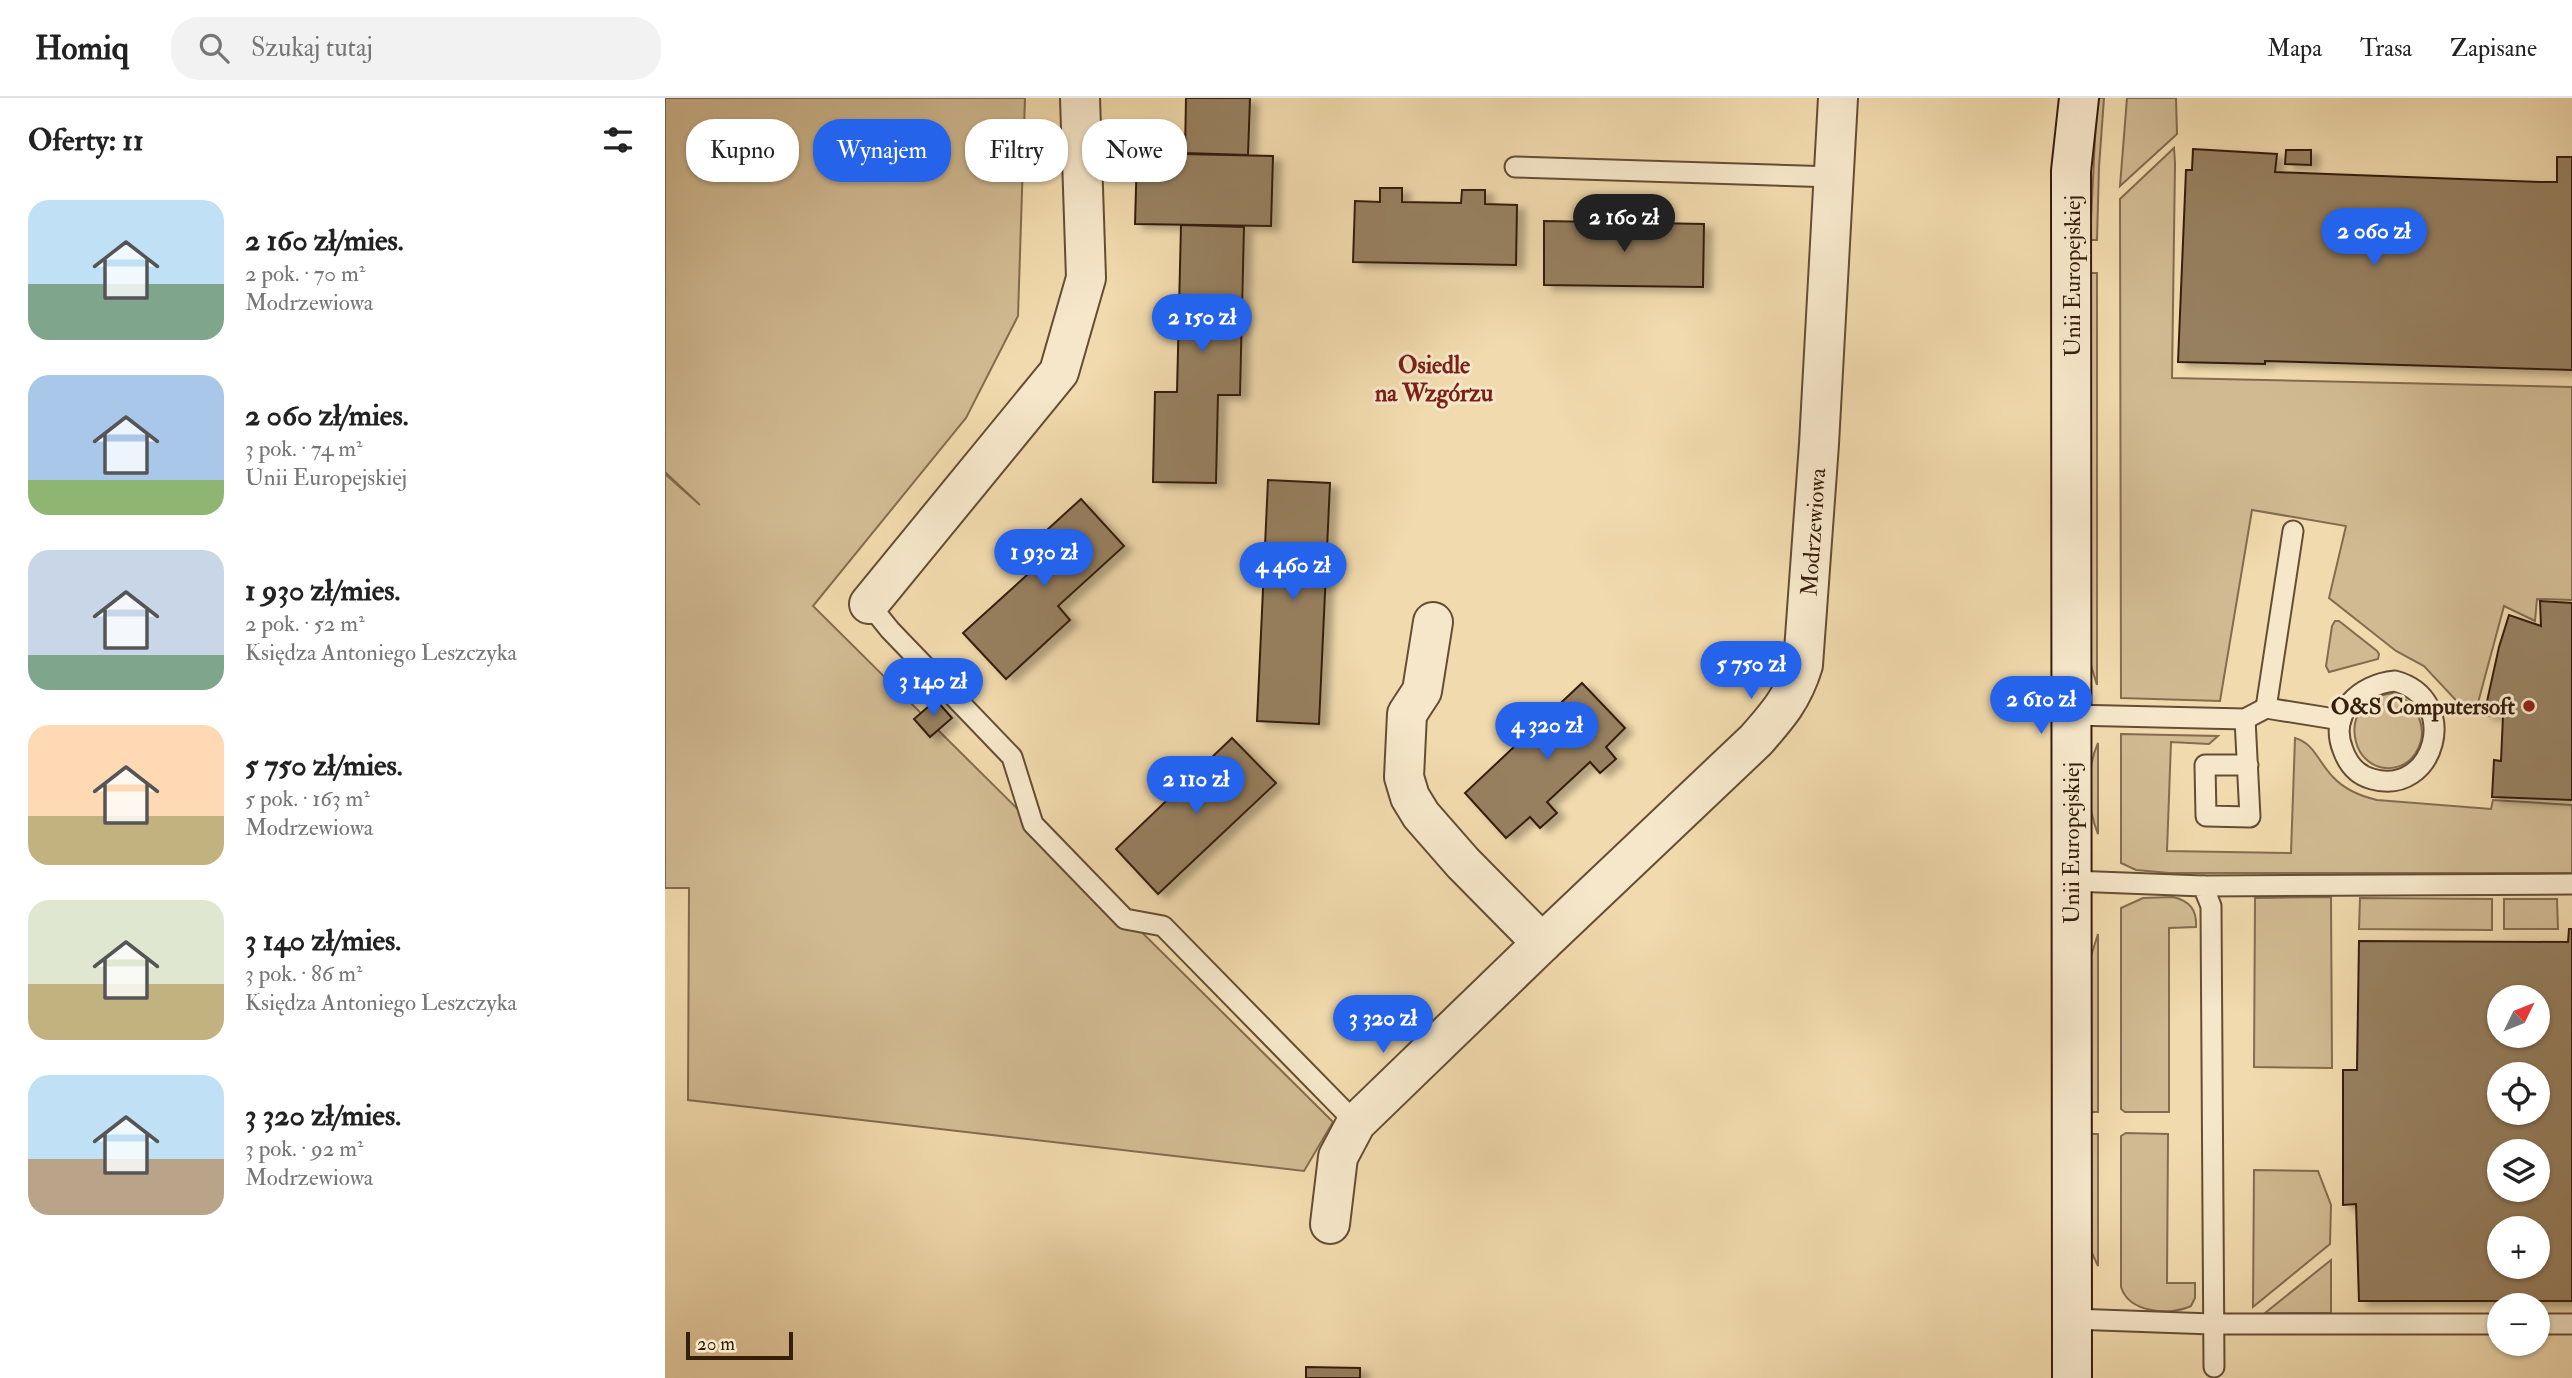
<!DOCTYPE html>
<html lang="pl">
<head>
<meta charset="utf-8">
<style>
	body { margin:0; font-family:"IM FELL Double Pica",serif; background:#f2f2f2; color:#222; height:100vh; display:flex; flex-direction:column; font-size:26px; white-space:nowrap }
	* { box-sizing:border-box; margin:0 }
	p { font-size:23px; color:#767676 }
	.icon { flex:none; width:38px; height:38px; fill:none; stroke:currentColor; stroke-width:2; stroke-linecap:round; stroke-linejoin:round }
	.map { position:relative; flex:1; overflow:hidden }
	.side { display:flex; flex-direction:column; background:#fff; width:665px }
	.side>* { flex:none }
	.top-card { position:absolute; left:21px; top:21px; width:665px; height:63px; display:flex; gap:14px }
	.needle { width:46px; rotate:47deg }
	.fabs { position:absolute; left:1822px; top:887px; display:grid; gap:14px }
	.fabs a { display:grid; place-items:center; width:63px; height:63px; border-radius:50%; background:#fff; box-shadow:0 2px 5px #0004; font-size:35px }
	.scale { position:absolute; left:21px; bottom:18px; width:107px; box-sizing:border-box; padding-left:7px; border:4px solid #351e0c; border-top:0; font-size:19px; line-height:24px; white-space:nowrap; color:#351e0c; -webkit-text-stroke:5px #f6e7ca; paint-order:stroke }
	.price { position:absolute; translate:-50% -60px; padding:0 16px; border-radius:24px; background:#2563eb; color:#fff; font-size:23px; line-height:46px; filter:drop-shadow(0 2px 4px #0008) }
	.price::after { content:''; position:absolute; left:50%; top:42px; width:21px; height:16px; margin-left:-10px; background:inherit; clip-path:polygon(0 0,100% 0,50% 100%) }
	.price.on { background:#222; color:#fff }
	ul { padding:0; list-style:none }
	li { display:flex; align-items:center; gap:21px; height:175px; padding:0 28px }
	li span { display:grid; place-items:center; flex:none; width:196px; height:140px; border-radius:21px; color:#555 }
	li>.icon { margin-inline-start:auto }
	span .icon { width:84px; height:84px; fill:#fffc; stroke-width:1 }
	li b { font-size:30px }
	h2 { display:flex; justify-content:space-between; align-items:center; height:84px; padding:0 28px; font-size:30px }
	.pill { padding:0 24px; border-radius:28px; background:#fff; box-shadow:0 2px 5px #0004; font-size:24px; line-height:63px }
	.pill.on { background:#2563eb; color:#fff }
	header { display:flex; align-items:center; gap:42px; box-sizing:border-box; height:98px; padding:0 35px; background:#fff; border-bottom:2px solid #e0e0e0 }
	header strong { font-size:33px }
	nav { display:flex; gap:38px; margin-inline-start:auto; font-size:24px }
	.search { width:490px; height:63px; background:#f2f2f2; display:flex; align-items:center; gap:18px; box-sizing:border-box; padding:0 24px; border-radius:28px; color:#767676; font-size:26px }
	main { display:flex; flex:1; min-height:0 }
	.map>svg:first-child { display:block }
	.green { fill:#d1ba92; stroke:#836c4f; stroke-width:2 }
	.building { fill:#978060; stroke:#351e0c; stroke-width:2; fill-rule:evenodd; filter:url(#shadow) }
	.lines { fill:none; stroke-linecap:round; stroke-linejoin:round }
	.lane-casing { stroke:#644d34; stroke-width:23 }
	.street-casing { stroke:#644d34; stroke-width:42 }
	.secondary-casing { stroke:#351e0c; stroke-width:42 }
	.lane { stroke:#f6e7ca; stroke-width:19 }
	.street { stroke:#f6e7ca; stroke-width:38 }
	.secondary { stroke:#f6e7ca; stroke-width:38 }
	.poi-dot { fill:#8f2418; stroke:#f6e7ca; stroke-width:2.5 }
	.labels { text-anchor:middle; stroke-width:6; stroke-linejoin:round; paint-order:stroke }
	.street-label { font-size:23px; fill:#351e0c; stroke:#f6e7ca }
	.poi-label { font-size:23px; font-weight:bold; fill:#351e0c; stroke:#f6e7ca; text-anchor:end }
	.neighbourhood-label { font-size:24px; font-weight:bold; fill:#7a1f14; stroke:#f6e7ca }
</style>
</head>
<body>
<header>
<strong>Homiq</strong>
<div class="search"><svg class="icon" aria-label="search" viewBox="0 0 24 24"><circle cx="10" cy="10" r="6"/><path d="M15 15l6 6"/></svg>Szukaj tutaj</div>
<nav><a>Mapa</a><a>Trasa</a><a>Zapisane</a></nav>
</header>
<main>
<section class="side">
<h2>Oferty: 11<svg class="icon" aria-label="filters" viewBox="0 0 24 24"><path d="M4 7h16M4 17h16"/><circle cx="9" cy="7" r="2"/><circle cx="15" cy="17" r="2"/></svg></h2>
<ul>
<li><span style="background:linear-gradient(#bfe0f5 60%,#7fa58c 0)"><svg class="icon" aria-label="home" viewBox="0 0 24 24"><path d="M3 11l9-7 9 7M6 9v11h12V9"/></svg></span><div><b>2 160 zł/mies.</b><p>2 pok. · 70 m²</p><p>Modrzewiowa</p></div></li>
<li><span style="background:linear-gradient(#a9c7e8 75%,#8fb573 0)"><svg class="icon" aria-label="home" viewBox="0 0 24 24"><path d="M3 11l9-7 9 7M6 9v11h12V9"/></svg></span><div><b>2 060 zł/mies.</b><p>3 pok. · 74 m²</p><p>Unii Europejskiej</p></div></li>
<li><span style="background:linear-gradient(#c9d6e8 75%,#7fa58c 0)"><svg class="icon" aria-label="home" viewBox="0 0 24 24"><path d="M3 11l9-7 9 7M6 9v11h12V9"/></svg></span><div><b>1 930 zł/mies.</b><p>2 pok. · 52 m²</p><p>Księdza Antoniego Leszczyka</p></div></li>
<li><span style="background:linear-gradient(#ffd9b3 65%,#c2b280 0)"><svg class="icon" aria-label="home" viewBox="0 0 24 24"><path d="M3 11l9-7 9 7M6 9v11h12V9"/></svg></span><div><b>5 750 zł/mies.</b><p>5 pok. · 163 m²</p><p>Modrzewiowa</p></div></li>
<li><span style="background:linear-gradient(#dfe7d0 60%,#c2b280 0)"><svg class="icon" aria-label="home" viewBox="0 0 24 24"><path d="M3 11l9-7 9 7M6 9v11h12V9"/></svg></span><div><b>3 140 zł/mies.</b><p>3 pok. · 86 m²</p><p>Księdza Antoniego Leszczyka</p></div></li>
<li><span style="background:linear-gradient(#bfe0f5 60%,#b9a48a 0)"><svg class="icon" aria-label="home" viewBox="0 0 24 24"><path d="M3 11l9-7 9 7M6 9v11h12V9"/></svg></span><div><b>3 320 zł/mies.</b><p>3 pok. · 92 m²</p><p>Modrzewiowa</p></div></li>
</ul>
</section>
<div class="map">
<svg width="1907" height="1280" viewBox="0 0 1907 1280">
	<defs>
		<filter id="shadow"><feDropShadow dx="8" dy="4.5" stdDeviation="3.5" flood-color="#0004"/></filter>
	</defs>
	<rect width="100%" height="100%" fill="#f1daad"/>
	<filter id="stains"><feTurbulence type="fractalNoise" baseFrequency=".00286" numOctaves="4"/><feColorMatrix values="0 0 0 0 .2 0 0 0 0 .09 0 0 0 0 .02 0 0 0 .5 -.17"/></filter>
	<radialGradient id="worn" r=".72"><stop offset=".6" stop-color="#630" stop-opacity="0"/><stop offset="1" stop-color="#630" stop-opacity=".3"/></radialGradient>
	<g class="green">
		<path d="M 0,0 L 360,0 L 353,218 L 301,320 L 148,508 L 668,1024 L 639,1073 L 23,1002 L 24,790 L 0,790 L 0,376 L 35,407 L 0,374 Z"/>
		<path d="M 1432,0 L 1439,0 L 1434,69 L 1432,142 L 1425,142 Z"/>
		<path d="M 1462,0 L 1511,0 L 1512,36 L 1455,88 Z"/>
		<path d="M 1509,50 L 1510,65 L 1507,280 L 1907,289 L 1907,502 L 1872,501 L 1870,523 L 1839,508 L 1810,616 L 1800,612 L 1759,568 L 1731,553 L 1664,500 L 1681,428 L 1587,412 L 1555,603 L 1456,600 L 1455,101 Z"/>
		<path d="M 1425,175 L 1432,175 L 1432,587 L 1425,564 Z"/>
		<path d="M 1670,523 L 1674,523 L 1712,553 L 1714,556 L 1713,561 L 1664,574 L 1661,568 L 1667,528 Z"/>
		<path d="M 1727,595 C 1752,603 1766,632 1750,656 C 1733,680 1698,672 1691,644 C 1684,617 1701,599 1727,595 Z"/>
		<path d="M 1456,636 L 1553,638 L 1544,646 L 1506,644 L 1502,753 L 1626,755 L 1630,640 C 1649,645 1654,665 1668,679 C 1680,692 1695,698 1712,702 L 1826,711 L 1828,702 L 1907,707 L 1907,775 L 1504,775 L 1471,772 L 1456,765 Z"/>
		<path d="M 1433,645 L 1433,736 C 1422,710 1421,671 1433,645 Z"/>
		<path d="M 1508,799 C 1525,803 1532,812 1531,829 L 1504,830 L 1504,1014 L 1460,1014 L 1456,1011 L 1456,810 L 1478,800 Z"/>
		<path d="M 1666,799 L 1667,970 L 1589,969 L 1590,800 Z"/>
		<path d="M 1695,800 L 1827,801 L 1827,832 L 1694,831 Z"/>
		<path d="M 1839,801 L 1892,801 L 1893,831 L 1839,831 Z"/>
		<path d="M 1433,836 L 1433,1014 L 1426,1014 L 1426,858 Z"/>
		<path d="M 1461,1035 L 1503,1036 L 1502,1185 L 1530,1185 L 1530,1200 L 1526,1208 C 1505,1218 1464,1215 1456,1189 L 1456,1038 Z"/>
		<path d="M 1426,1036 L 1433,1036 L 1433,1168 L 1426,1153 Z"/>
		<path d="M 1589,1072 L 1653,1073 L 1666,1107 L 1665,1146 L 1588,1209 Z"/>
		<path d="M 1666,1162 L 1666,1215 L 1600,1215 Z"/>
	</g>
	<g class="building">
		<path d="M 521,0 L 585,0 L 583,57 L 520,55 Z"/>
		<path d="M 1528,51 L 1612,56 L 1610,74 L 1875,84 L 1892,84 L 1892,59 L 1907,59 L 1907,272 L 1600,263 L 1600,266 L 1513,264 L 1521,72 L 1527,72 Z"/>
		<path d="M 1621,52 L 1646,52 L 1646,67 L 1620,66 Z"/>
		<path d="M 472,55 L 608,58 L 606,128 L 470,126 Z"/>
		<path d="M 715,90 L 737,90 L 737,104 L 796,105 L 797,92 L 820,92 L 820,106 L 852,107 L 851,167 L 688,164 L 690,103 L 715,104 Z"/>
		<path d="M 879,123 L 1039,126 L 1038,189 L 879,187 Z"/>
		<path d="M 516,127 L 579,129 L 575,297 L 553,297 L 551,385 L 488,384 L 490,294 L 512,294 Z"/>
		<path d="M 603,382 L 665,385 L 654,626 L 592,623 Z"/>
		<path d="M 416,401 L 459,448 L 393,508 L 405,522 L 341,581 L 298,535 L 362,477 L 349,462 Z"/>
		<path d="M 1875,503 L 1907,505 L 1907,702 L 1827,699 L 1829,662 L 1836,663 L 1838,618 L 1819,617 L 1834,549 L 1844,517 L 1876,528 Z"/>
		<path d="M 917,585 L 960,630 L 941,649 L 951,661 L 935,675 L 925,664 L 882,704 L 892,715 L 875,730 L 865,719 L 841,740 L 800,695 Z"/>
		<path d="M 271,602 L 287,620 L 265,639 L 249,621 Z"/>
		<path d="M 567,640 L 611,685 L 493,796 L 451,751 Z"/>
		<path d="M 1904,831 L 1907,831 L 1907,1203 L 1694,1203 L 1691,1106 L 1678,1107 L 1678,972 L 1692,972 L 1694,843 L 1903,844 ZM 1834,900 L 1872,900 L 1872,938 L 1834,938 ZM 1834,976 L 1872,976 L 1872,1015 L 1834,1015 ZM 1834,1054 L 1872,1054 L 1872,1092 L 1834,1092 ZM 1834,1130 L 1872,1130 L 1872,1169 L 1834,1169 Z"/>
		<path d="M 641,1269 L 695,1270 L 695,1280 L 641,1280 Z"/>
	</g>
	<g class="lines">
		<g class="lane-casing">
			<g id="lane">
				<path d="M 850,69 L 1169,79"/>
				<path d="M 204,506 L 225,532 L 347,659 L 368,726 L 460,821 L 498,828 L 691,1025"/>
				<path d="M 1730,583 C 1797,601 1770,699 1707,681 C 1692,677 1683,666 1678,652 C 1663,615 1695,586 1730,583 Z"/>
				<path d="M 1601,610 L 1628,433"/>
				<path d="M 1406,617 L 1580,621 L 1601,610 L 1676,622"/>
				<path d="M 1580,621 L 1585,719 L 1541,718 L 1540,667 L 1583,667"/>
				<path d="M 1407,783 L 1538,788 L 1546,808 L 1549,1269"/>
				<path d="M 1538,788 L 1907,786"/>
				<path d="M 1407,1221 L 1547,1226 L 1834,1226"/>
				<path d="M 1872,1226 L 1907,1226"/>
			</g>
		</g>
		<g class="street-casing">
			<g id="street">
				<path d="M 204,506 L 394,274 L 421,180 L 415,0"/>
				<path d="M 768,524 L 757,593 L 742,616 L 739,679 L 745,699 L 756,717 L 798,765 L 877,845 L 1091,642 C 1113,617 1128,600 1138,567 L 1154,346 L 1173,0"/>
				<path d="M 665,1126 L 673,1059 L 691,1025 L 877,845"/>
			</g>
		</g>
		<g class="secondary-casing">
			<path id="secondary" d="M 1407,1280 L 1406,73 L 1414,0"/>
		</g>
		<use href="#lane" class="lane"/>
		<use href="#street" class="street"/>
		<use href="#secondary" class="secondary"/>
	</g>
	<circle class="poi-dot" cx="1864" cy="608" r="7"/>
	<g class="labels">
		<g class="street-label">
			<text transform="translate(1407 178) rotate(-90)" y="8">Unii Europejskiej</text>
			<text transform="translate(1148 434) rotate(-86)" y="8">Modrzewiowa</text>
			<text transform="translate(1406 745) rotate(-90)" y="8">Unii Europejskiej</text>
		</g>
		<g class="poi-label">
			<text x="1850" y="616">O&amp;S Computersoft</text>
		</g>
		<g class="neighbourhood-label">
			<text x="769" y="275">Osiedle<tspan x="769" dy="28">na Wzgórzu</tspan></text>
		</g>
	</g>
	<rect width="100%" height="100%" filter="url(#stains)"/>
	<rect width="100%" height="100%" fill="url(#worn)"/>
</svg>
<div class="fabs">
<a><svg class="needle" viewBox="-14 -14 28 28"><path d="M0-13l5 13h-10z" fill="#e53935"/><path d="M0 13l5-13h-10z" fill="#767676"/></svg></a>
<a><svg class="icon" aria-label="locate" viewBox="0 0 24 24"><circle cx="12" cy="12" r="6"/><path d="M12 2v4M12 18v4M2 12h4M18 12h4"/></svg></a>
<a><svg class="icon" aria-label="layers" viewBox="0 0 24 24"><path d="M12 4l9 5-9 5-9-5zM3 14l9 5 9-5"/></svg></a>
<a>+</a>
<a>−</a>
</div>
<div class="scale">20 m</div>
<b class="price on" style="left:959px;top:156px">2 160 zł</b>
<b class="price" style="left:1709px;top:170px">2 060 zł</b>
<b class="price" style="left:537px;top:256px">2 150 zł</b>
<b class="price" style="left:379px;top:491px">1 930 zł</b>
<b class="price" style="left:628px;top:504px">4 460 zł</b>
<b class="price" style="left:1086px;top:603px">5 750 zł</b>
<b class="price" style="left:268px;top:620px">3 140 zł</b>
<b class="price" style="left:1376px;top:638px">2 610 zł</b>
<b class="price" style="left:882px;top:664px">4 320 zł</b>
<b class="price" style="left:531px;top:718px">2 110 zł</b>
<b class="price" style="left:718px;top:957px">3 320 zł</b>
<div class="top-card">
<a class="pill">Kupno</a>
<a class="pill on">Wynajem</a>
<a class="pill">Filtry</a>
<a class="pill">Nowe</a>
</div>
</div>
</main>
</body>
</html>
